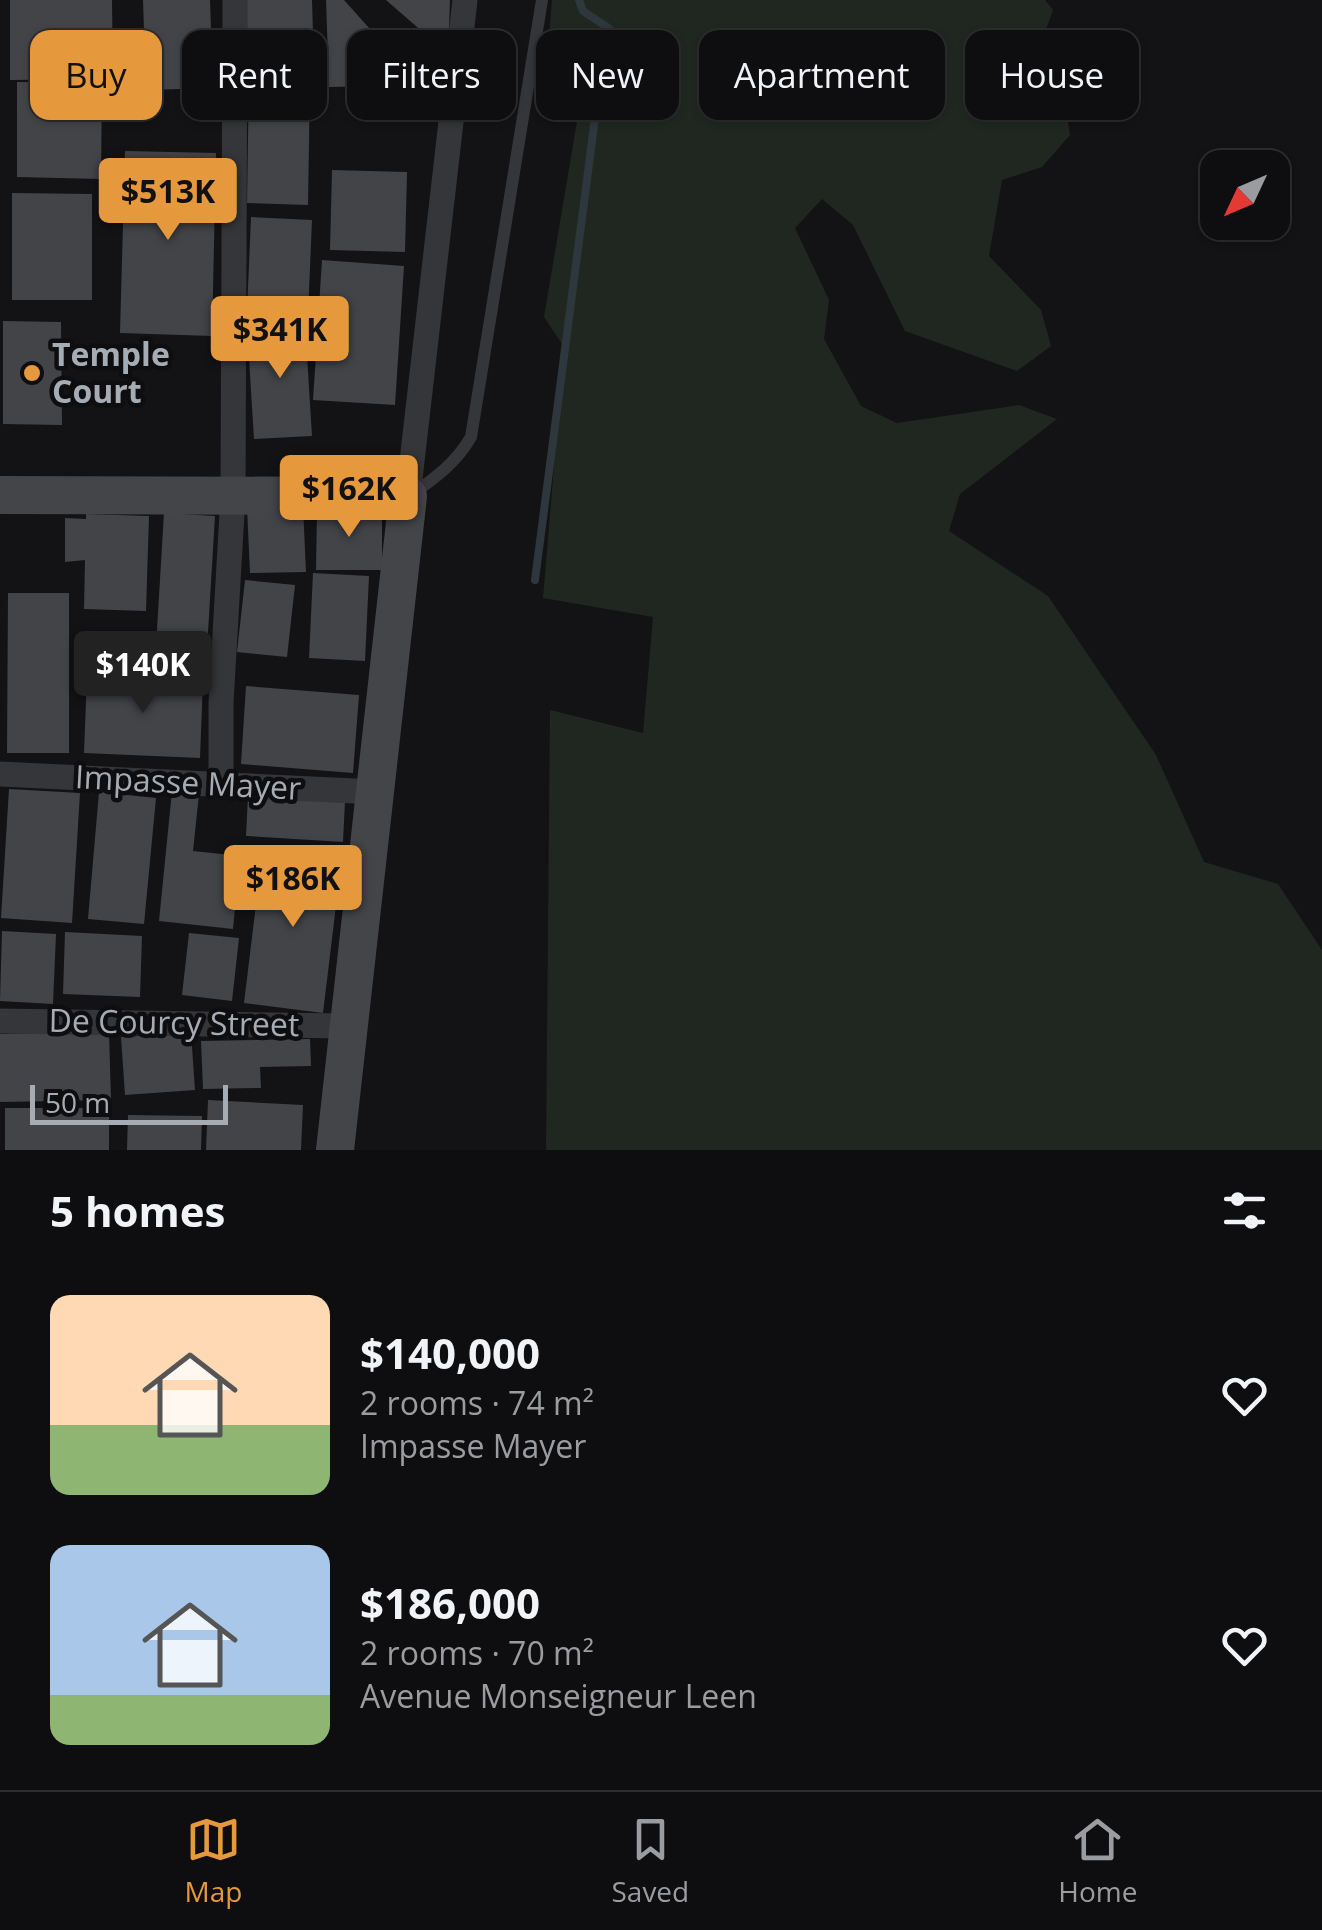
<!DOCTYPE html>
<html lang="en">
<head>
<meta charset="utf-8">
<style>
	body { margin:0; font-family:"Open Sans",sans-serif; background:#1c1c1e; color:#f1f3f6; height:100vh; display:flex; flex-direction:column; font-size:38px; white-space:nowrap }
	* { box-sizing:border-box; margin:0 }
	p { font-size:32px; color:#9b9c9f }
	.icon { flex:none; width:55px; height:55px; fill:none; stroke:currentColor; stroke-width:2; stroke-linecap:round; stroke-linejoin:round }
	.map { position:relative; height:1150px; overflow:hidden }
	.side { display:flex; flex-direction:column; background:#0e0e10; flex:1 }
	.side>* { flex:none }
	.banner { position:absolute; left:30px; top:30px; width:1262px; height:90px; display:flex; gap:20px }
	.needle { width:65px; rotate:226deg }
	.buttons { position:absolute; left:1200px; top:150px; display:grid; gap:20px }
	.buttons a { display:grid; place-items:center; width:90px; height:90px; border-radius:20px; background:#0e0e10; box-shadow:0 2px 8px #0004,0 0 0 2px #2e2e30; font-size:50px }
	.scale { position:absolute; left:30px; bottom:25px; width:198px; box-sizing:border-box; padding-left:10px; border:5px solid #a6acb4; border-top:0; font-size:28px; line-height:35px; white-space:nowrap; color:#a6acb4; -webkit-text-stroke:8px #0e0e10; paint-order:stroke }
	.price { position:absolute; translate:-50% -85px; padding:0 22px; border-radius:10px; background:#e5993c; color:#111; font-size:32px; line-height:65px; filter:drop-shadow(0 2px 5px #0008) }
	.price::after { content:''; position:absolute; left:50%; top:60px; width:30px; height:22px; margin-left:-15px; background:inherit; clip-path:polygon(0 0,100% 0,50% 100%) }
	.price.selected { background:#222; color:#fff }
	ul { padding:0; list-style:none }
	li { display:flex; align-items:center; gap:30px; height:250px; padding:0 50px }
	li span { display:grid; place-items:center; flex:none; width:280px; height:200px; border-radius:20px; color:#555 }
	li>.icon { margin-inline-start:auto }
	span .icon { width:120px; height:120px; fill:#fffc; stroke-width:1 }
	li b { font-size:42px }
	h2 { display:flex; justify-content:space-between; align-items:center; height:120px; padding:0 50px; font-size:42px }
	.chip { padding:0 35px; border-radius:20px; background:#0e0e10; box-shadow:0 2px 8px #0004,0 0 0 2px #2e2e30; font-size:35px; line-height:90px }
	.chip.selected { background:#e5993c; color:#111 }
	.dock { display:flex; justify-content:space-around; align-items:center; height:140px; border-top:2px solid #2e2e30; background:#0e0e10; font-size:28px; color:#9b9c9f }
	.dock a { display:grid; justify-items:center; gap:5px }
	.dock .selected { color:#e5993c }
	.map>svg:first-child { display:block }
	.green { fill:#202720 }
	.lines { fill:none; stroke-linecap:round; stroke-linejoin:round }
	.stream { stroke:#2d373d; stroke-width:8 }
	.building { fill:#424448 }
	.service { stroke:#353639; stroke-width:12 }
	.minor { stroke:#353639; stroke-width:25 }
	.secondary { stroke:#434549; stroke-width:38 }
	.poi-dot { fill:#e5993c; stroke:#0e0e10; stroke-width:4 }
	.labels { text-anchor:middle; stroke-width:9; stroke-linejoin:round; paint-order:stroke }
	.poi-label { font-size:32px; font-weight:bold; fill:#a6acb4; stroke:#0e0e10; text-anchor:start }
	.street-label { font-size:32px; fill:#a6acb4; stroke:#0e0e10 }
</style>
</head>
<body>
<div class="map">
<svg width="1322" height="1150" viewBox="0 0 1322 1150">
	<rect width="100%" height="100%" fill="#131315"/>
	<path class="green" d="M 552,0 L 1045,0 L 1053,10 L 1026,86 L 1064,97 L 1070,135 L 1042,167 L 1002,180 L 989,256 L 1041,310 L 1051,346 L 1017,371 L 905,331 L 853,225 L 822,199 L 795,228 L 829,300 L 824,339 L 861,406 L 897,423 L 1019,405 L 1057,419 L 960,494 L 949,531 L 1048,596 L 1156,755 L 1204,862 L 1278,884 L 1322,950 L 1322,1150 L 546,1150 L 550,710 L 643,733 L 653,617 L 543,598 L 564,347 L 544,317 L 588,56 L 548,48 Z"/>
	<g class="lines">
		<path class="stream" d="M 535,580 L 598,95 L 610,29 L 583,11 L 579,0"/>
	</g>
	<g class="building">
		<path d="M 10,0 L 112,0 L 113,79 L 10,80 Z"/>
		<path d="M 143,0 L 210,0 L 213,88 L 146,90 Z"/>
		<path d="M 246,0 L 312,0 L 314,69 L 249,71 Z"/>
		<path d="M 326,0 L 344,0 L 420,85 L 329,87 Z"/>
		<path d="M 386,0 L 450,0 L 448,54 Z"/>
		<path d="M 249,76 L 310,78 L 308,205 L 247,203 Z"/>
		<path d="M 17,82 L 102,83 L 101,179 L 17,177 Z"/>
		<path d="M 125,151 L 216,153 L 212,336 L 120,333 Z"/>
		<path d="M 332,170 L 407,172 L 405,252 L 330,250 Z"/>
		<path d="M 12,193 L 92,194 L 92,300 L 12,300 Z"/>
		<path d="M 251,217 L 312,220 L 308,315 L 247,312 Z"/>
		<path d="M 322,260 L 404,266 L 395,405 L 313,400 Z"/>
		<path d="M 3,321 L 61,322 L 62,425 L 3,424 Z"/>
		<path d="M 305,323 L 312,436 L 254,439 L 247,326 Z"/>
		<path d="M 303,506 L 306,572 L 250,573 L 247,507 Z"/>
		<path d="M 317,510 L 382,510 L 382,570 L 316,570 Z"/>
		<path d="M 164,513 L 215,516 L 207,649 L 156,646 Z"/>
		<path d="M 86,514 L 149,516 L 146,611 L 84,609 L 85,560 L 65,562 L 65,518 L 86,519 Z"/>
		<path d="M 313,573 L 369,576 L 365,661 L 309,658 Z"/>
		<path d="M 245,580 L 295,585 L 287,657 L 237,652 Z"/>
		<path d="M 8,593 L 69,593 L 69,753 L 7,753 Z"/>
		<path d="M 87,675 L 203,680 L 200,758 L 84,753 Z"/>
		<path d="M 246,686 L 359,695 L 353,773 L 241,764 Z"/>
		<path d="M 9,789 L 80,793 L 72,923 L 1,918 Z"/>
		<path d="M 172,791 L 199,794 L 193,851 L 240,856 L 233,929 L 159,921 Z"/>
		<path d="M 99,792 L 156,798 L 144,924 L 88,919 Z"/>
		<path d="M 248,796 L 345,801 L 343,842 L 246,836 Z"/>
		<path d="M 263,847 L 342,856 L 323,1013 L 244,1003 Z"/>
		<path d="M 2,931 L 56,934 L 53,1004 L 0,1001 Z"/>
		<path d="M 65,932 L 142,936 L 140,997 L 63,994 Z"/>
		<path d="M 189,933 L 239,938 L 232,1001 L 182,995 Z"/>
		<path d="M 109,1032 L 111,1100 L 0,1102 L 0,1034 Z"/>
		<path d="M 191,1033 L 195,1090 L 125,1095 L 121,1037 Z"/>
		<path d="M 310,1039 L 311,1066 L 260,1067 L 261,1088 L 203,1089 L 201,1041 Z"/>
		<path d="M 208,1100 L 303,1105 L 301,1150 L 206,1150 Z"/>
		<rect x="5" y="1108" width="104" height="42"/>
		<path d="M 128,1115 L 202,1116 L 201,1150 L 127,1150 Z"/>
	</g>
	<g class="lines">
		<path class="service" d="M 411,495 C 435,478 456,463 471,437 L 542,0"/>
		<g class="minor">
			<path d="M 408,496 L 465,0"/>
			<path d="M 0,774 L 376,792"/>
			<path d="M 221,785 L 221,703 L 233,496 L 235,0"/>
			<path d="M 0,1021 L 348,1026"/>
		</g>
		<path class="secondary" d="M 0,495 L 408,496 L 335,1150"/>
	</g>
	<circle class="poi-dot" cx="32" cy="373" r="10"/>
	<g class="labels">
		<g class="poi-label">
			<text x="52" y="366">Temple<tspan x="52" dy="37">Court</tspan></text>
		</g>
		<g class="street-label">
			<text transform="translate(188 783) rotate(3)" y="11">Impasse Mayer</text>
			<text transform="translate(174 1023) rotate(1)" y="11">De Courcy Street</text>
		</g>
	</g>
</svg>
<div class="buttons">
<a><svg class="needle" viewBox="-14 -14 28 28"><path d="M0-13l5 13h-10z" fill="#e53935"/><path d="M0 13l5-13h-10z" fill="#9b9c9f"/></svg></a>
</div>
<div class="scale">50 m</div>
<b class="price" style="left:168px;top:243px">$513K</b>
<b class="price" style="left:280px;top:381px">$341K</b>
<b class="price" style="left:349px;top:540px">$162K</b>
<b class="price selected" style="left:143px;top:716px">$140K</b>
<b class="price" style="left:293px;top:930px">$186K</b>
<div class="banner">
<a class="chip selected">Buy</a>
<a class="chip">Rent</a>
<a class="chip">Filters</a>
<a class="chip">New</a>
<a class="chip">Apartment</a>
<a class="chip">House</a>
</div>
</div>
<section class="side">
<h2>5 homes<svg class="icon" aria-label="filters" viewBox="0 0 24 24"><path d="M4 7h16M4 17h16"/><circle cx="9" cy="7" r="2"/><circle cx="15" cy="17" r="2"/></svg></h2>
<ul>
<li><span style="background:linear-gradient(#ffd9b3 65%,#8fb573 0)"><svg class="icon" aria-label="home" viewBox="0 0 24 24"><path d="M3 11l9-7 9 7M6 9v11h12V9"/></svg></span><div><b>$140,000</b><p>2 rooms · 74 m²</p><p>Impasse Mayer</p></div><svg class="icon" aria-label="heart" viewBox="0 0 24 24"><path d="M12 20l-8-8c-3-5 5-10 8-4 3-6 11-1 8 4z"/></svg></li>
<li><span style="background:linear-gradient(#a9c7e8 75%,#8fb573 0)"><svg class="icon" aria-label="home" viewBox="0 0 24 24"><path d="M3 11l9-7 9 7M6 9v11h12V9"/></svg></span><div><b>$186,000</b><p>2 rooms · 70 m²</p><p>Avenue Monseigneur Leen</p></div><svg class="icon" aria-label="heart" viewBox="0 0 24 24"><path d="M12 20l-8-8c-3-5 5-10 8-4 3-6 11-1 8 4z"/></svg></li>
</ul>
</section>
<nav class="dock">
<a class="selected"><svg class="icon" aria-label="map" viewBox="0 0 24 24"><path d="M3 6l6-2 6 2 6-2v14l-6 2-6-2-6 2zM9 4v14M15 6v14"/></svg>Map</a>
<a><svg class="icon" aria-label="saved" viewBox="0 0 24 24"><path d="M7 4h10v16l-5-4-5 4z"/></svg>Saved</a>
<a><svg class="icon" aria-label="home" viewBox="0 0 24 24"><path d="M3 11l9-7 9 7M6 9v11h12V9"/></svg>Home</a>
</nav>
</body>
</html>
